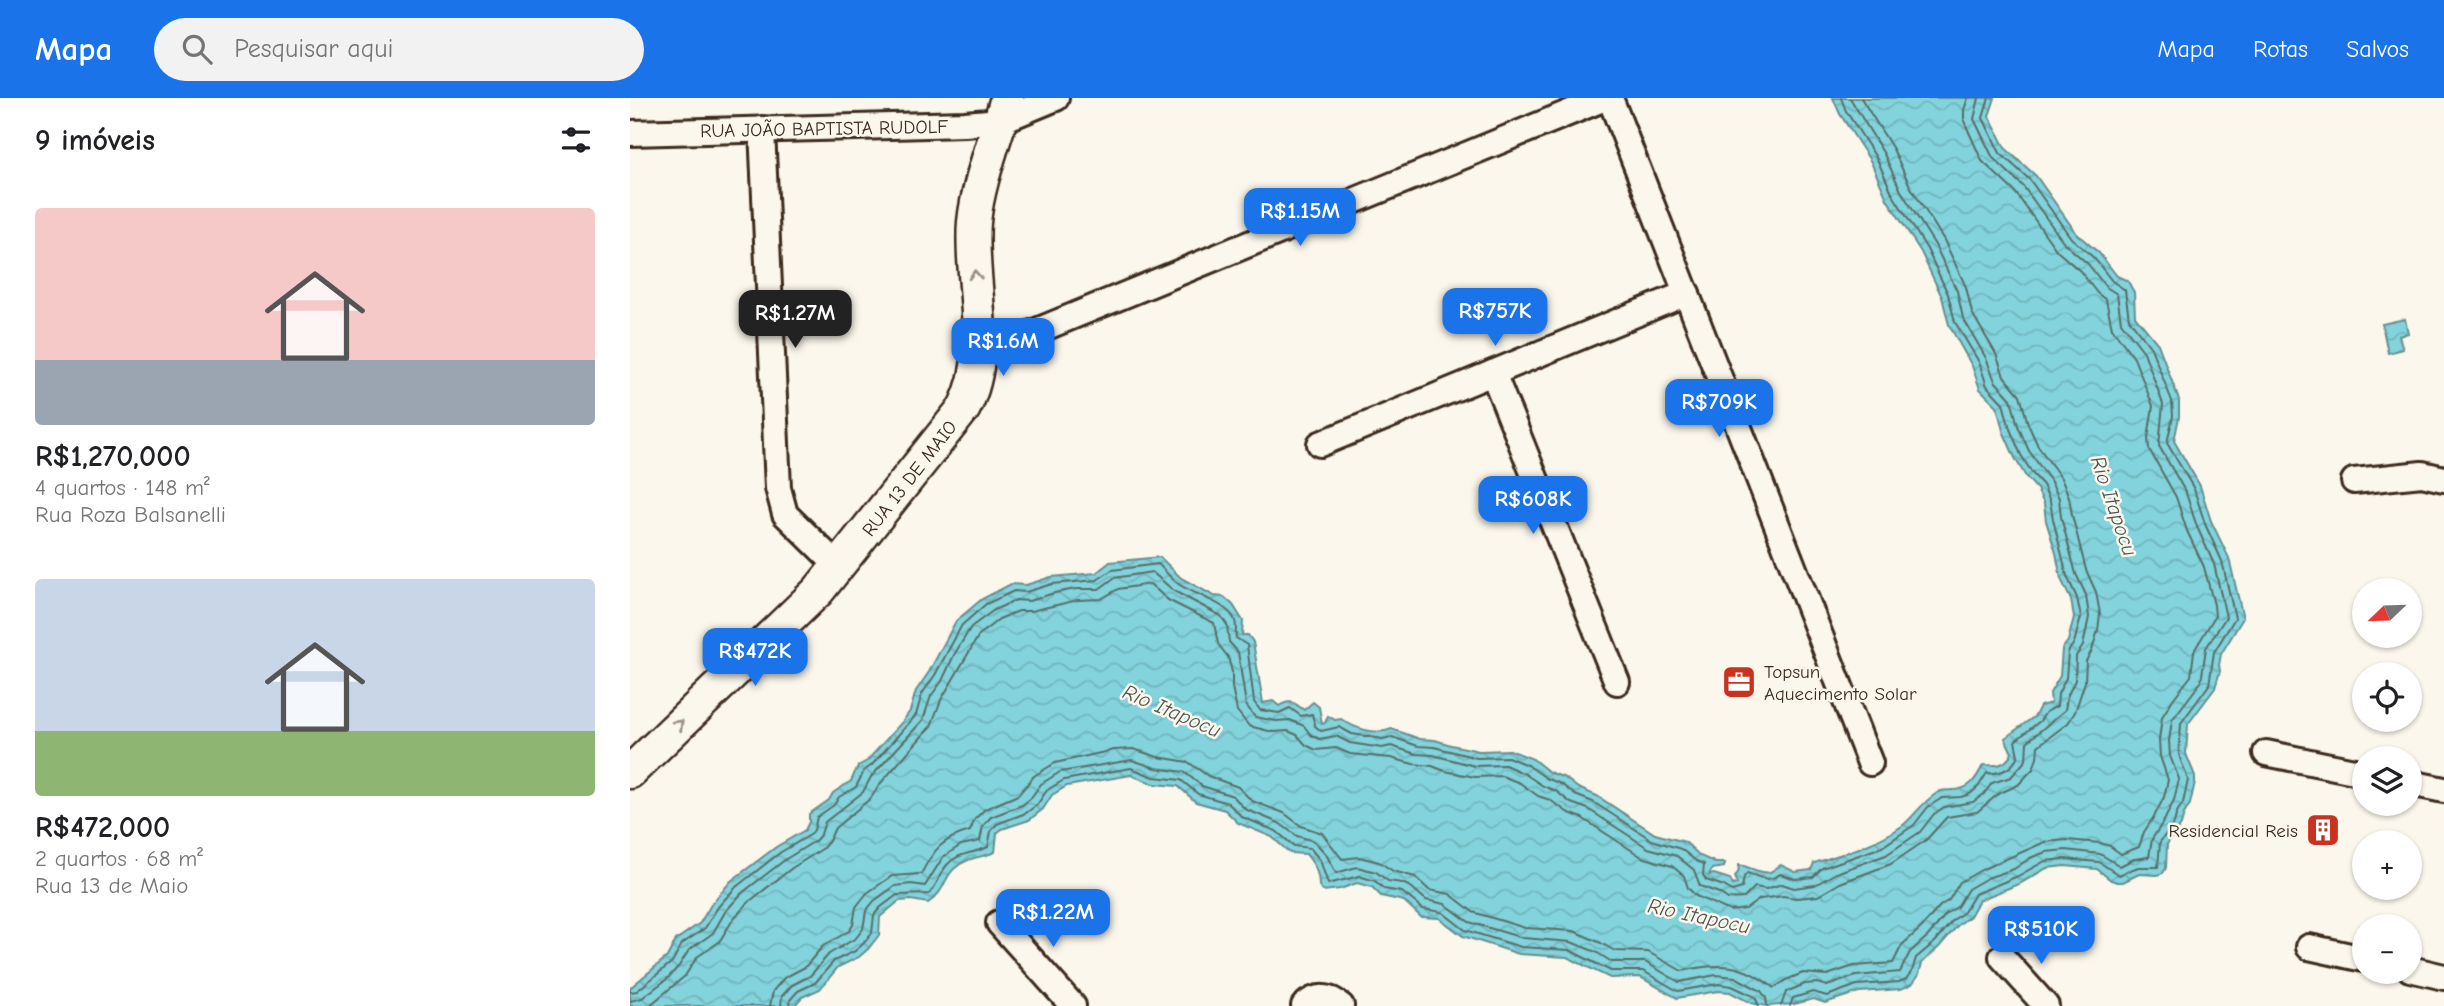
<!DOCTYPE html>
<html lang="pt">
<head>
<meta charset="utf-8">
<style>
	body { margin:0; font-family:"Comic Neue",sans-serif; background:#f2f2f2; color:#202124; height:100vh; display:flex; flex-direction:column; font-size:26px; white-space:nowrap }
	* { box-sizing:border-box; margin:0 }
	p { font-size:23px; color:#757577 }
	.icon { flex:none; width:38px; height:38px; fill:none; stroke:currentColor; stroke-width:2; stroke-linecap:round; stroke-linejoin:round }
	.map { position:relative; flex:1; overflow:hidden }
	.drawer { display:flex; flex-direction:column; background:#fff; width:630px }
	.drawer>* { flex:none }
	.needle { width:46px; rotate:247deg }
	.tools { position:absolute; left:1722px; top:480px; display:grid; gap:14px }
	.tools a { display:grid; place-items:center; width:70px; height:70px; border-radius:50%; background:#fff; box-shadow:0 2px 5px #0004; font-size:35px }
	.price { position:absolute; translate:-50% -60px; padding:0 16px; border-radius:14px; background:#1a73e8; color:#fff; font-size:23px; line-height:46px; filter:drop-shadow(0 2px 4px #0008) }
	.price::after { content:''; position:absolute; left:50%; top:42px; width:21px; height:16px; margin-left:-10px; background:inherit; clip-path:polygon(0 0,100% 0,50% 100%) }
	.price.current { background:#222; color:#fff }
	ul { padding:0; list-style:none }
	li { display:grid; align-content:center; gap:14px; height:371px; padding:0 35px }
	li span { display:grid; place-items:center; height:217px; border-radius:7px; color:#555 }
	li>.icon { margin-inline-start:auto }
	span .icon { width:126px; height:126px; fill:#fffc; stroke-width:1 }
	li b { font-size:30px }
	h2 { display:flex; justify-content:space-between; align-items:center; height:84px; padding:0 35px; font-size:30px }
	header { display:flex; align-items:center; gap:42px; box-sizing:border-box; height:98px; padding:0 35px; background:#1a73e8; color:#fff }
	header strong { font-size:33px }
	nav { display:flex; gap:38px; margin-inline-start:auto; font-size:24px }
	.search { width:490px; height:63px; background:#f2f2f2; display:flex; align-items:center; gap:18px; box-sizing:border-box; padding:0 24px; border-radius:38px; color:#757577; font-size:26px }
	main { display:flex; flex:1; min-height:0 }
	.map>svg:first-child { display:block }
	.water { fill:url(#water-waves); stroke:#668f90; stroke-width:2 }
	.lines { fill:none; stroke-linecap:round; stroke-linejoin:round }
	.shore { stroke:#576e6a; stroke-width:2 }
	.minor-casing { stroke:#3b2a1e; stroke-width:30 }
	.major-casing { stroke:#3b2a1e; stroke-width:37 }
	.minor { stroke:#fbf7ec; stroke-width:24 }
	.major { stroke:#fbf7ec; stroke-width:32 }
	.oneway { stroke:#9b9085 }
	.labels { text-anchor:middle; stroke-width:5; stroke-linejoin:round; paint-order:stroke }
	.street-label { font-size:19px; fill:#3b2a1e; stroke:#fbf7ec }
	.poi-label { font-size:19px; fill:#3b2a1e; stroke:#fbf7ec; text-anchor:start }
	.water-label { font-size:21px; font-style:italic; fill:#4d544e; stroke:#fbf7ec }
</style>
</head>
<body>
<header>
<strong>Mapa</strong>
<div class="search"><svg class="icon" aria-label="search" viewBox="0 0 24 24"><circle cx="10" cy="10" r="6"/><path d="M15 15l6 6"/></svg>Pesquisar aqui</div>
<nav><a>Mapa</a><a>Rotas</a><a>Salvos</a></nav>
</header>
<main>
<section class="drawer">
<h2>9 imóveis<svg class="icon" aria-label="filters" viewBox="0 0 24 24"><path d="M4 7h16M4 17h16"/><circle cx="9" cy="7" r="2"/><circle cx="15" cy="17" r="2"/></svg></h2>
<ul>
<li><span style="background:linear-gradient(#f6c9c9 70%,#9aa5b1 0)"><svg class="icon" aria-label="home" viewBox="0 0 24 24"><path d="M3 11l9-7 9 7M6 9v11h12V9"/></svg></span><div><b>R$1,270,000</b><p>4 quartos · 148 m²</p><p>Rua Roza Balsanelli</p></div></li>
<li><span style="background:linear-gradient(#c9d6e8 70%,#8fb573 0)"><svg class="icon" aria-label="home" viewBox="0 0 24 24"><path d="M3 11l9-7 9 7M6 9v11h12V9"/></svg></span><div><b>R$472,000</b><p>2 quartos · 68 m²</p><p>Rua 13 de Maio</p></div></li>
</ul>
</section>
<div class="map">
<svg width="1814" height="908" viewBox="0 0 1814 908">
	<defs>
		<pattern id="water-waves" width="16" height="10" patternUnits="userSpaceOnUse" patternTransform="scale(1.75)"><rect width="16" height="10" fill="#82d3dc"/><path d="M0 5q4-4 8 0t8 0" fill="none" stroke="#71b5bc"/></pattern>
	</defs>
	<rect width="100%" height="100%" fill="#fbf7ec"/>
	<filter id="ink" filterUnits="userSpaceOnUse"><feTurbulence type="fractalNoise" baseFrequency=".0143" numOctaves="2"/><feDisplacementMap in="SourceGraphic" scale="14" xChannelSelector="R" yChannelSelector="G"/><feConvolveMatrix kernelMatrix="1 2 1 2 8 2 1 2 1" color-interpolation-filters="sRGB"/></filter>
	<g filter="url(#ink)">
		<g class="water">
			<path d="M 1203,0 L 1365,0 L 1359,18 L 1375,50 L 1406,78 L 1447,136 L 1469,155 L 1487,178 L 1498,183 L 1501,189 L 1504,194 L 1505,218 L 1528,246 L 1549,302 L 1549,319 L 1544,343 L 1570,388 L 1581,423 L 1599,460 L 1613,520 L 1591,556 L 1589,567 L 1590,573 L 1585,590 L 1558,626 L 1556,656 L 1565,678 L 1565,684 L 1560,706 L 1554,716 L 1551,727 L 1537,746 L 1536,770 L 1533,775 L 1527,777 L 1509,776 L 1493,784 L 1487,784 L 1481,782 L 1467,771 L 1435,768 L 1417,770 L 1391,785 L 1349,802 L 1340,818 L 1328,827 L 1309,849 L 1292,865 L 1289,876 L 1282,886 L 1271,891 L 1229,894 L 1195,905 L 1184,901 L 1164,906 L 1137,908 L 1121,905 L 1100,894 L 1088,893 L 1047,900 L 1010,879 L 980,880 L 937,859 L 889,856 L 833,838 L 809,820 L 791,819 L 774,803 L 751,798 L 742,789 L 727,785 L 710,791 L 693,793 L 689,788 C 689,775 685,767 676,756 L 660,755 L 642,739 L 608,725 L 595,712 L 566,704 L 548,688 L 524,686 L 501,677 L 437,688 L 422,697 L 413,711 L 399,722 L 372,731 L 367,735 L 365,754 C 351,760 337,759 325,770 C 313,780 316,793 298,805 L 281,802 L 269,803 L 250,819 L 249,837 L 238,851 L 229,859 L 208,869 L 190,891 L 172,899 L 164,908 L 0,908 L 0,890 L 37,859 L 46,842 L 70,825 L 82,805 L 101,783 L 146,749 L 175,732 L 179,724 L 179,716 L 199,702 L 203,695 L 221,683 L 228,668 L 237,663 L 273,623 L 280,613 L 286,593 L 299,574 L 326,523 L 352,501 L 381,486 L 396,487 L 421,479 L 466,475 L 480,464 L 530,459 L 551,480 L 584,498 L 594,499 L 603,507 L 613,523 L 612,537 L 618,537 L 623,544 L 633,605 L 643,603 L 649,608 C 661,600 665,606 674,612 L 683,604 L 689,609 L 692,626 L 695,625 L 698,618 L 705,622 L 711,621 C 724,630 745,638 762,631 L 790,641 L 805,642 L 821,647 L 849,653 L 880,652 L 903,661 L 919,674 L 935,680 L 948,690 L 967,698 L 1025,736 L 1055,744 L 1070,758 L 1086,765 L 1095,765 L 1094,769 L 1082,771 L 1079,777 L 1084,776 L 1100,781 L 1103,787 L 1107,786 L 1105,778 L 1108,775 L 1109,767 C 1118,768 1133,777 1140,774 C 1144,772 1147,769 1151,767 L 1165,774 L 1181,772 L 1184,765 C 1215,755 1245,747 1272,728 C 1285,718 1292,704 1307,695 C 1312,691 1316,693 1322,692 C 1339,692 1346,682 1353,667 C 1366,668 1376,668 1382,655 L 1375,640 L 1405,618 L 1410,608 L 1421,605 L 1420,595 L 1430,578 L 1432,551 L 1438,543 L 1444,519 L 1441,502 L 1431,481 L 1426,455 L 1416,423 L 1414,406 L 1407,391 L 1396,379 L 1385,360 L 1373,333 L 1367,308 L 1350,291 L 1342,268 L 1319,227 L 1312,199 L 1291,154 L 1257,101 L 1241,64 L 1210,16 Z"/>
			<path d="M 1775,221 L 1778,235 L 1769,238 L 1773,251 L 1758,255 L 1752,226 Z"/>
		</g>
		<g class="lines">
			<g class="shore">
				<path d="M 0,894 L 7,893 L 42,864 L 52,846 L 75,830 L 88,809 L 106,789 L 151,754 L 180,737 L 184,732 L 187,719 L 204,707 L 209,699 L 226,689 L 234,673 L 242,667 L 286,617 L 292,596 L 305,577 L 332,527 L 356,506 L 384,493 L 396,494 L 422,486 L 467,482 L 482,472 L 528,466 C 534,471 540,480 547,485 C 563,497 599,505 605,523 C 607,528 605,535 606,540 L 617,547 L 624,604 L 630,612 L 649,615 L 660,610 L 671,618 L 682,616 L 685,628 L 691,633 L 709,629 L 722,636 L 753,641 L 762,639 L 788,648 L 804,649 L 847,660 L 878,659 L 899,668 L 916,680 L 931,686 L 945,697 L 963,704 L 1022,742 L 1051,751 L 1066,763 L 1074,766 L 1073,777 L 1076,782 L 1094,788 L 1102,793 L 1112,790 L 1114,779 L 1117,775 C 1130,779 1138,785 1150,776 L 1165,781 L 1183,779 L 1192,770 L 1252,749 L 1284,727 L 1298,709 L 1312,700 L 1331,699 L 1340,696 L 1348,689 L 1357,675 C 1371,676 1382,671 1388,658 L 1385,643 L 1410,623 L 1416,614 L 1427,608 L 1428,596 L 1436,580 L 1438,554 L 1444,545 L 1451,519 L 1447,500 L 1437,478 L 1423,421 L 1420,403 L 1413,387 L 1402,375 L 1391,357 L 1380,331 L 1373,305 L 1357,288 L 1349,264 L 1325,224 L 1318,196 L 1297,151 L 1263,97 L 1247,61 L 1216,13 L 1211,0"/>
				<path d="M 0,903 L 12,900 L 37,881 L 49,868 L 59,852 L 83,835 L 95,814 L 112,795 L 156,761 L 185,743 L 191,736 L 195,724 L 233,694 L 241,679 L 293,622 L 301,598 L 312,583 L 324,557 L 341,529 L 364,512 L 386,502 L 399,503 L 424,495 L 446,491 L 469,491 L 484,480 L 522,474 L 544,493 L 591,518 L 597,527 L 599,544 L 608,554 L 616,607 L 625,619 L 646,623 L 660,622 L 674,628 L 681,637 L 689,641 L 706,638 L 720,645 L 752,650 L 761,648 L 786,656 L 803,657 L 845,668 L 875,667 L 895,676 L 913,688 L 926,693 L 941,705 L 958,711 L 1018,750 L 1047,758 L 1064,772 L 1070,788 L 1089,795 L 1098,801 L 1114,800 L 1125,789 L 1136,791 L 1152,786 L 1164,790 L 1185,787 L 1206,775 L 1256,757 L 1290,734 L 1304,716 L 1314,709 L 1343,704 L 1354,696 L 1362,685 L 1381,679 L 1396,662 L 1397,644 L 1435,612 L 1437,599 L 1445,582 L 1446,558 L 1453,548 L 1459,519 L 1456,497 L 1446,476 L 1431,419 L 1429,400 L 1420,382 L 1399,353 L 1388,328 L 1381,301 L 1365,283 L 1356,260 L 1333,220 L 1327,193 L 1305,147 L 1271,93 L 1254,56 L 1220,0"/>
				<path d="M 19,908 L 55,878 L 67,859 L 89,844 L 104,820 L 120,803 L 162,770 L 192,751 L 199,743 L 205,730 L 241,700 L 250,686 L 301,628 L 311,602 L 349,537 L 369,521 L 389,513 L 401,513 L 448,502 L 471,501 L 488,491 L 520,486 L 538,502 L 584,525 L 588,546 L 598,559 L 602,574 L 602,589 L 607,613 L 619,628 L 643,634 L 658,633 L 667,637 L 676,647 L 686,652 L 706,650 L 720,656 L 761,660 L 783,666 L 802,668 L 815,673 L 845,679 L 872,678 L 890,685 L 908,698 L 920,702 L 937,714 L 952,720 L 1012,759 L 1042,768 L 1054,778 L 1058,790 L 1066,798 L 1100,813 L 1116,811 L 1130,801 L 1153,798 L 1166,800 L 1188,798 L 1210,785 L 1261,766 L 1296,742 L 1317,719 L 1347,714 L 1368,696 L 1388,687 L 1403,671 L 1407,660 L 1408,648 L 1438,625 L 1445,614 L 1455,584 L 1456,563 L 1462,552 L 1468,532 L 1470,516 L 1466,494 L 1456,472 L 1442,417 L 1439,399 L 1431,380 L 1408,348 L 1398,326 L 1390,297 L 1374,278 L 1366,256 L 1342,215 L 1336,189 L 1314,142 L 1280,88 L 1263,51 L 1231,0"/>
				<path d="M 140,908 L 143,893 L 154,880 L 175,869 L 193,848 L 219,833 L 223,827 L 226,809 L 237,795 L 262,778 L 291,776 C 304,751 312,741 340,733 L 345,721 L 355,711 L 388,697 L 404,678 L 425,665 L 484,652 L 503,651 L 528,659 L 558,664 L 578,678 L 608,689 L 622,703 L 654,715 L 671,728 L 692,735 L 712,761 L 729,759 L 749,764 L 763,773 L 785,779 L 799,792 L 820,796 L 843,814 L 895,830 L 944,833 L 971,845 L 985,853 L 1018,854 L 1052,873 C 1090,864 1112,865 1144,890 L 1156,882 L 1173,875 L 1197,877 L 1224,868 L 1263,865 L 1272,847 L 1291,830 L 1310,808 L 1319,802 L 1330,784 L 1353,771 L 1415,744 L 1437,742 L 1470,745 L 1480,748 L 1491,756 L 1509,749 L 1514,734 L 1525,717 L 1534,699 L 1538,682 L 1530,658 L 1529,642 L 1532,619 L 1543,601 L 1561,578 L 1564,553 L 1585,518 L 1584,507 L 1574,469 L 1557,433 L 1546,399 L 1519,351 L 1518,340 L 1523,308 L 1504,260 L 1482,230 L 1476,202 L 1467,195 L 1450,173 L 1427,153 L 1385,94 L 1352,63 L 1334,23 L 1334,12 L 1338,0"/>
				<path d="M 151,908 L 152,898 L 162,887 L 180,878 L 199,856 L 226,840 L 233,831 L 236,813 L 244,803 L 265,788 L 281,786 L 295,788 L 313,759 L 331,747 L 350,743 L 353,728 L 361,719 L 392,707 L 400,701 L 411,686 L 430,674 L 502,662 L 526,670 L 554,674 L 572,688 L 603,698 L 615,711 L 649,725 L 667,738 L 684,743 L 696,756 L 706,775 L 727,769 L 746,774 L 758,783 L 772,785 L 781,789 L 796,802 L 815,806 L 839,824 L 893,840 L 941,844 L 966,854 L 982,864 L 1015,864 L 1049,884 L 1086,877 L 1105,879 L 1131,893 L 1136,900 L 1137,908"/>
				<path d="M 159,908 L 160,902 L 168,893 L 185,885 L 204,863 L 225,853 L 233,846 L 242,835 L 244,817 L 251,809 L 267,797 L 299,796 C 308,787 309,776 317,767 C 328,754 344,756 358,749 L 361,733 L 367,726 L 396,715 L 407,707 L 417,692 L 434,682 L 501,670 L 524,679 L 551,682 L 568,696 L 598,705 L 612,719 L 646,733 L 664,748 L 680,750 L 690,762 L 698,786 L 729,778 L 745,783 L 754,791 L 772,794 L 793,811 L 812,814 L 835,832 L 891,849 L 939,852 L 981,873 L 1013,873 L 1048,893 L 1088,886 L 1102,888 L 1125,899 L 1129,908"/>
				<path d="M 1151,908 L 1156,894 L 1175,886 L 1187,885 L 1197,888 L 1226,878 L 1270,874 L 1280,854 L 1298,838 L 1317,815 L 1327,809 L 1338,791 L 1357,780 L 1384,771 L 1400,760 L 1416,754 L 1436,752 L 1470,756 L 1490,768 L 1504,761 L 1519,759 L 1522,741 L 1535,721 L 1544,702 L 1549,681 L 1540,658 L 1539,643 L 1542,622 L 1571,584 L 1576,550 L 1596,519 L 1584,466 L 1567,429 L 1556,395 L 1529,348 L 1533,306 L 1514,254 L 1491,224 L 1487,196 L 1476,189 L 1458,166 L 1435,146 L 1393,88 L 1363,60 L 1344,21 L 1349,0"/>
				<path d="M 1160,908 L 1163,900 L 1183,894 L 1197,898 L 1227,887 L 1269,884 L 1276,881 L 1282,873 L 1286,860 L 1305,844 L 1323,822 L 1334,814 L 1345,796 L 1388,778 L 1415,763 L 1435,761 L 1469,764 L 1489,777 L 1508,769 L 1528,769 L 1530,744 L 1544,725 L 1547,714 L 1553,705 L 1558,682 L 1549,657 L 1551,625 L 1579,587 L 1584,554 L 1605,520 L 1592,463 L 1575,426 L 1564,391 L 1537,345 L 1543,318 L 1542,303 L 1521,250 L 1499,221 L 1495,192 L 1482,183 L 1464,160 L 1441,140 L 1400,82 L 1370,55 L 1353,20 L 1359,0"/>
			</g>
			<g class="minor-casing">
				<g id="minor">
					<path d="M 980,0 L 1240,665"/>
					<path d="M 132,31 L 148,390 L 155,416 L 209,469"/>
					<path d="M 0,35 L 335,26 L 370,23 L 426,0"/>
					<path d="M 348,257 L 975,0"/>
					<path d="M 863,275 L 987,584"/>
					<path d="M 690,346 L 1057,195"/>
					<path d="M 1724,383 L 1792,376 L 1814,381"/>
					<path d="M 1636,655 L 1734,675"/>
					<path d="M 1780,685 L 1814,692"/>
					<path d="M 369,825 L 443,908"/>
					<path d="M 1679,849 L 1734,861"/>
					<path d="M 1372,859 L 1416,908"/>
					<path d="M 1780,871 L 1814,879"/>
					<path d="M 674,908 C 686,897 698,897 711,908"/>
				</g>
			</g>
			<g class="major-casing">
				<path id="major" d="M 0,674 L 188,493 L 334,310 C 364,253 339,185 344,124 C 348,84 366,39 377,0"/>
			</g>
			<use href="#minor" class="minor"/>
			<use href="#major" class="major"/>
		</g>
		<defs><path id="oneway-chevron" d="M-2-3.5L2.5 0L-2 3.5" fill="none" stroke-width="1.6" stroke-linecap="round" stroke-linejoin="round" transform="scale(1.75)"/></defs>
		<g class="oneway">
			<use href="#oneway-chevron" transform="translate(345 177) rotate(-93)"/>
			<use href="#oneway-chevron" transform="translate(49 626) rotate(-44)"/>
		</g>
	</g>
	<defs>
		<g id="office-square" transform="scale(1.75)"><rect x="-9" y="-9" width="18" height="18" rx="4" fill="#c8321e" stroke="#fbf7ec"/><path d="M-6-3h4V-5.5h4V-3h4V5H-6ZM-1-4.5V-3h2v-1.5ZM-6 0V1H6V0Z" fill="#fff"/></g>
		<g id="building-square" transform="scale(1.75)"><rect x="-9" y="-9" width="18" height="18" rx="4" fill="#c8321e" stroke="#fbf7ec"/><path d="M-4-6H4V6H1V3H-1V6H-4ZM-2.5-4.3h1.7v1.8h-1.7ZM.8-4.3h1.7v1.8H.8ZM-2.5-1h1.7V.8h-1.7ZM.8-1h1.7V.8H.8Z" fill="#fff"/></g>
	</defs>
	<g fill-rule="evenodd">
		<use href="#office-square" x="1109" y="584"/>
		<use href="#building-square" x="1693" y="732"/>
	</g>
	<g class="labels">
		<g class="street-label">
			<text transform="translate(194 30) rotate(-1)" y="7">RUA JOÃO BAPTISTA RUDOLF</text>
			<text transform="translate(279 380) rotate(-52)" y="7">RUA 13 DE MAIO</text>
		</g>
		<g class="poi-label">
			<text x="1134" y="580">Topsun<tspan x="1134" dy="22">Aquecimento Solar</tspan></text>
			<text x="1668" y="739" text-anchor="end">Residencial Reis</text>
		</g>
		<g class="water-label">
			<text transform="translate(1484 408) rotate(71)" y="7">Rio Itapocu</text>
			<text transform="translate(542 613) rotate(23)" y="7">Rio Itapocu</text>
			<text transform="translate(1069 818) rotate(12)" y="7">Rio Itapocu</text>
		</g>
	</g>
</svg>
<div class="tools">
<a><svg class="needle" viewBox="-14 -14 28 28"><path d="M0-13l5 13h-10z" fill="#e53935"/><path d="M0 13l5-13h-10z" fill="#757577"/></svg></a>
<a><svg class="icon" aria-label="locate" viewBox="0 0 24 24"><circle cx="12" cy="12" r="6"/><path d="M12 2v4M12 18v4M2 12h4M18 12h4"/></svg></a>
<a><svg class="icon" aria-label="layers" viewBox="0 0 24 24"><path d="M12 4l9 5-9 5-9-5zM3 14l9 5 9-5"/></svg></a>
<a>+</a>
<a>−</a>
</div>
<b class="price" style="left:670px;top:150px">R$1.15M</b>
<b class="price" style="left:865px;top:250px">R$757K</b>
<b class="price current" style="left:165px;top:252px">R$1.27M</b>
<b class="price" style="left:373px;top:280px">R$1.6M</b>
<b class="price" style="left:1089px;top:341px">R$709K</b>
<b class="price" style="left:903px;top:438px">R$608K</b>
<b class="price" style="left:125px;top:590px">R$472K</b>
<b class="price" style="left:423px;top:851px">R$1.22M</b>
<b class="price" style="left:1411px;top:868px">R$510K</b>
</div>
</main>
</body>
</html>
